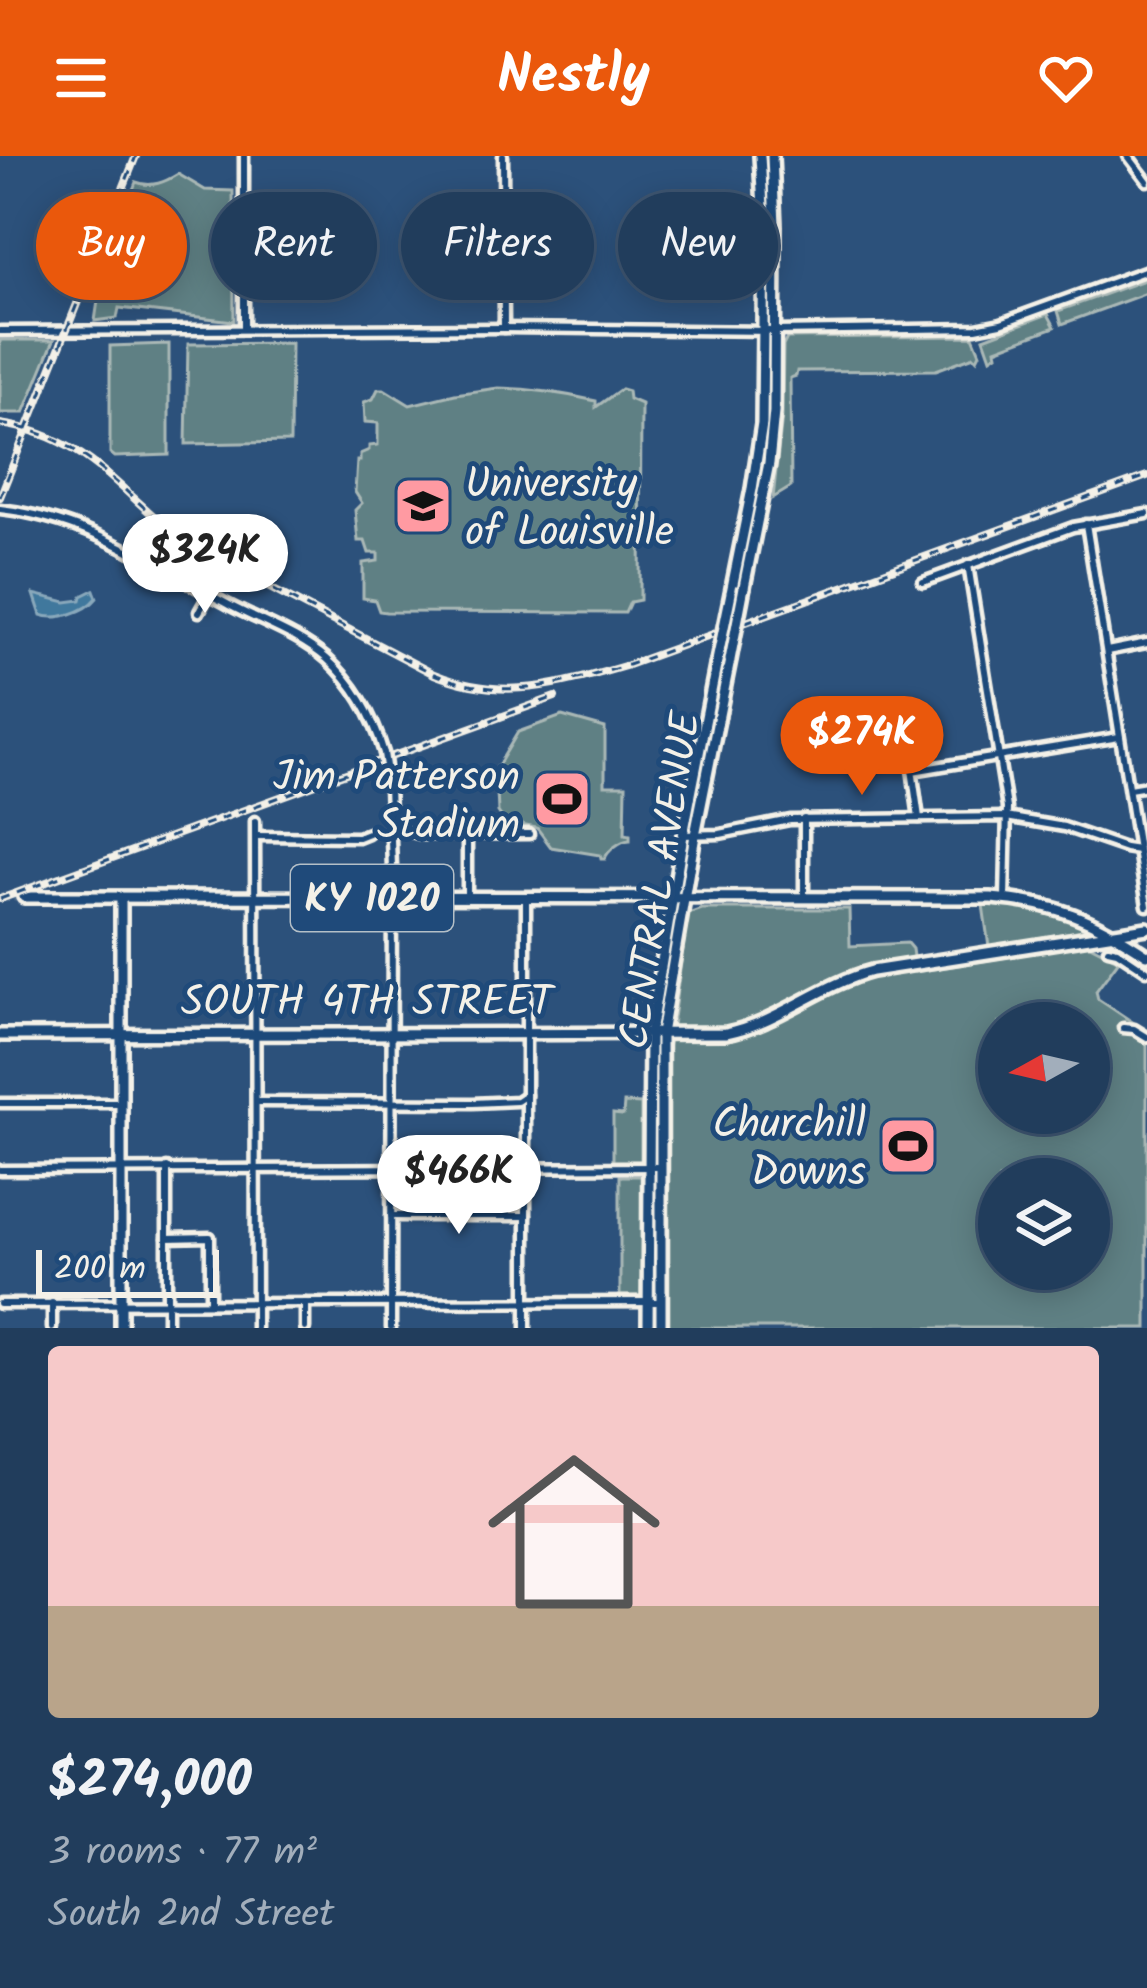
<!DOCTYPE html>
<html lang="en">
<head>
<meta charset="utf-8">
<style>
	body { margin:0; font-family:Kalam,sans-serif; background:#294462; color:#f1f3f6; height:100vh; display:flex; flex-direction:column; font-size:45px; white-space:nowrap }
	* { box-sizing:border-box; margin:0 }
	p { font-size:39px; color:#a2aebb }
	.icon { flex:none; width:66px; height:66px; fill:none; stroke:currentColor; stroke-width:2; stroke-linecap:round; stroke-linejoin:round }
	.map { position:relative; height:1172px; overflow:hidden }
	.sheet { display:flex; flex-direction:column; background:#213d5c; flex:1 }
	.sheet>* { flex:none }
	.top-card { position:absolute; left:36px; top:36px; width:1077px; height:108px; display:flex; gap:24px }
	.needle { width:78px; rotate:262deg }
	.controls { position:absolute; left:978px; top:846px; display:grid; gap:24px }
	.controls a { display:grid; place-items:center; width:132px; height:132px; border-radius:50%; background:#213d5c; box-shadow:0 6px 30px #0003,0 0 0 3px #3e5672; font-size:60px }
	.scale { position:absolute; left:36px; bottom:30px; width:183px; box-sizing:border-box; padding-left:12px; border:6px solid #f4f1e8; border-top:0; font-size:33px; line-height:42px; white-space:nowrap; color:#f4f1e8; -webkit-text-stroke:9px #1f4a7a; paint-order:stroke }
	.price { position:absolute; translate:-50% -102px; padding:0 27px; border-radius:42px; background:#fff; color:#222; font-size:39px; line-height:78px; filter:drop-shadow(0 3px 6px #0008) }
	.price::after { content:''; position:absolute; left:50%; top:72px; width:36px; height:27px; margin-left:-18px; background:inherit; clip-path:polygon(0 0,100% 0,50% 100%) }
	.price.active { background:#ea580c; color:#fff }
	ul { padding:0; list-style:none }
	li { display:grid; align-content:center; gap:24px; height:636px; padding:0 48px }
	li span { display:grid; place-items:center; height:372px; border-radius:12px; color:#555 }
	li>.icon { margin-inline-start:auto }
	span .icon { width:216px; height:216px; fill:#fffc; stroke-width:1 }
	li b { font-size:51px }
	.chip { padding:0 42px; border-radius:54px; background:#213d5c; box-shadow:0 6px 30px #0003,0 0 0 3px #3e5672; font-size:42px; line-height:108px }
	.chip.active { background:#ea580c; color:#fff }
	header { display:flex; justify-content:space-between; align-items:center; height:156px; padding:0 48px; background:#ea580c; color:#fff; font-size:54px; font-weight:600 }
	.map>svg:first-child { display:block }
	.green { fill:#5f8084; stroke:#aab8b6; stroke-width:3; fill-rule:evenodd }
	.water { fill:#41789d; stroke:#89a8bb; stroke-width:3 }
	.lines { fill:none; stroke-linecap:round; stroke-linejoin:round }
	.major-tunnel { stroke:#4a698b; stroke-width:9; stroke-dasharray:9 4.5; stroke-linecap:butt }
	.minor-casing { stroke:#f4f1e8; stroke-width:15 }
	.major-casing { stroke:#f4f1e8; stroke-width:18 }
	.minor { stroke:#1f4a7a; stroke-width:6 }
	.major { stroke:#1f4a7a; stroke-width:9 }
	.rail-casing { stroke:#f4f1e8; stroke-width:8 }
	.rail { stroke:#1f4a7a; stroke-width:3; stroke-dasharray:9; stroke-linecap:butt }
	.minor-bridge-casing { stroke:#f4f1e8; stroke-width:15; stroke-linecap:butt }
	.major-bridge-casing { stroke:#f4f1e8; stroke-width:18; stroke-linecap:butt }
	.minor-bridge { stroke:#1f4a7a; stroke-width:6 }
	.major-bridge { stroke:#1f4a7a; stroke-width:9 }
	.labels { text-anchor:middle; stroke-width:10; stroke-linejoin:round; paint-order:stroke }
	.shield { fill:#1f4a7a; stroke:#b4bfc7; stroke-width:3 }
	.shield-label { font-size:39px; font-weight:bold; fill:#f4f1e8 }
	.poi-label { font-size:42px; fill:#f4f1e8; stroke:#1f4a7a; text-anchor:end }
	.street-label { font-size:42px; fill:#f4f1e8; stroke:#1f4a7a }
</style>
</head>
<body>
<header><svg class="icon" aria-label="menu" viewBox="0 0 24 24"><path d="M4 6h16M4 12h16M4 18h16"/></svg>Nestly<svg class="icon" aria-label="heart" viewBox="0 0 24 24"><path d="M12 20l-8-8c-3-5 5-10 8-4 3-6 11-1 8 4z"/></svg></header>
<div class="map">
<svg width="1147" height="1172" viewBox="0 0 1147 1172">
	<rect width="100%" height="100%" fill="#2c517b"/>
	<filter id="ink" filterUnits="userSpaceOnUse"><feTurbulence type="fractalNoise" baseFrequency=".00833" numOctaves="2"/><feDisplacementMap in="SourceGraphic" scale="24" xChannelSelector="R" yChannelSelector="G"/><feConvolveMatrix kernelMatrix="1 2 1 2 8 2 1 2 1" color-interpolation-filters="sRGB"/></filter>
	<g filter="url(#ink)">
		<g class="green">
			<path d="M 178,18 L 205,34 L 233,35 L 234,165 L 119,152 L 117,162 L 95,165 C 101,116 118,72 136,26 C 152,32 165,26 178,18 Z"/>
			<path d="M 1147,123 L 1147,137 L 1062,168 L 1058,155 Z"/>
			<path d="M 1048,158 L 1055,171 L 996,193 L 997,198 L 991,202 L 984,182 Z"/>
			<path d="M 973,180 L 980,197 L 977,203 L 974,200 L 936,214 L 797,215 L 796,220 L 790,222 L 791,331 L 773,342 L 782,260 L 783,190 L 787,182 Z"/>
			<path d="M 0,184 L 54,184 L 24,257 L 0,257 Z"/>
			<path d="M 291,187 L 290,286 L 186,288 L 188,188 Z"/>
			<path d="M 169,188 L 169,299 L 115,301 L 110,297 L 110,190 Z"/>
			<path d="M 498,232 C 532,233 563,237 596,245 L 596,251 L 621,233 L 628,235 L 629,243 L 641,248 L 640,444 L 630,446 L 625,457 L 386,456 L 379,455 L 375,444 L 363,442 L 363,407 L 378,405 L 378,397 L 369,397 L 365,385 L 358,385 L 355,354 L 362,347 L 355,336 L 357,305 L 360,305 L 360,298 L 369,294 L 369,290 L 378,289 L 378,267 L 365,266 L 364,246 L 373,243 L 378,233 L 384,233 L 410,249 L 455,238 Z"/>
			<path d="M 562,560 L 605,572 L 605,629 L 626,629 L 625,678 L 630,679 L 630,684 C 621,684 607,695 605,703 L 601,703 L 600,699 L 551,691 L 537,672 L 505,666 L 498,656 L 496,613 L 518,576 Z"/>
			<path d="M 983,749 C 1018,749 1049,756 1082,767 L 1082,774 L 989,791 Z"/>
			<path d="M 702,753 L 849,753 L 850,790 L 907,787 L 912,793 L 915,816 L 1088,788 L 1119,804 L 1096,835 L 1098,843 L 1134,867 L 1141,884 L 1147,888 L 1147,1172 L 669,1172 L 669,890 L 688,758 ZM 999,867 L 1089,867 L 1089,957 L 999,957 ZM 999,1023 L 1089,1023 L 1089,1113 L 999,1113 Z"/>
			<path d="M 624,947 L 641,948 L 641,1005 L 613,1005 L 613,958 L 623,959 Z"/>
			<path d="M 620,1020 L 641,1020 L 642,1140 L 620,1140 Z"/>
		</g>
		<path class="water" d="M 94,434 L 97,442 C 86,456 57,465 41,459 L 34,438 L 66,446 L 81,444 L 82,440 Z"/>
		<g class="lines">
			<path class="major-tunnel" d="M 0,741 L 24,741"/>
			<g class="minor-casing">
				<g id="minor">
					<path d="M 244,0 L 244,173"/>
					<path d="M 503,0 L 504,172"/>
					<path d="M 1128,0 L 1147,25"/>
					<path d="M 0,175 L 504,172 L 775,175 L 976,172 L 1001,167 L 1147,114"/>
					<path d="M 0,353 C 87,362 154,410 229,449 C 263,467 298,478 327,503 C 356,529 373,560 384,597"/>
					<path d="M 1086,368 L 1147,750"/>
					<path d="M 968,409 L 1007,652 L 1005,743"/>
					<path d="M 923,426 L 1073,371 L 1147,358"/>
					<path d="M 199,456 L 209,438"/>
					<path d="M 1107,495 L 1147,487"/>
					<path d="M 906,571 L 919,662"/>
					<path d="M 912,615 L 1119,581"/>
					<path d="M 1129,633 L 1147,630"/>
					<path d="M 255,665 L 256,1172"/>
					<path d="M 411,676 L 423,679 L 529,678"/>
					<path d="M 683,679 L 720,678 L 790,664 L 1006,661 L 1064,671 L 1125,692 L 1138,694"/>
					<path d="M 256,680 L 358,681 L 368,677"/>
					<path d="M 804,741 L 804,663"/>
					<path d="M 467,742 L 467,679"/>
					<path d="M 526,742 L 526,1172"/>
					<path d="M 1108,793 L 1117,795 L 1147,815"/>
					<path d="M 1123,872 L 1134,873 L 1147,881"/>
					<path d="M 256,946 L 473,947 L 517,945 L 526,939"/>
					<path d="M 0,947 L 121,947"/>
					<path d="M 167,1012 L 167,1172"/>
					<path d="M 0,1014 L 660,1011"/>
					<path d="M 391,1060 L 526,1060"/>
					<path d="M 167,1082 L 210,1081 L 210,1147"/>
					<path d="M 0,1148 L 661,1146"/>
					<path d="M 52,1172 L 52,1147"/>
					<path d="M 305,1172 L 305,1147"/>
					<path d="M 391,1172 L 392,711"/>
				</g>
			</g>
			<g class="major-casing">
				<g id="major">
					<path d="M 744,431 L 769,307 L 774,256 L 775,70 L 772,0"/>
					<path d="M 731,437 L 752,333 L 762,268 L 764,69 L 760,0"/>
					<path d="M 24,741 L 991,742 C 1054,746 1095,764 1147,799"/>
					<path d="M 121,742 L 121,1172"/>
					<path d="M 0,879 L 726,877 C 775,868 822,828 872,815 L 1147,772"/>
					<path d="M 648,1172 L 650,877 L 683,679 L 716,510"/>
					<path d="M 661,1172 L 661,878 L 695,679 L 730,504"/>
				</g>
			</g>
			<use href="#minor" class="minor"/>
			<use href="#major" class="major"/>
			<g class="rail-casing">
				<g id="rail">
					<path d="M 0,268 C 98,281 127,352 205,398 L 434,518 C 503,546 560,529 628,509 L 1147,320"/>
					<path d="M 0,341 L 136,0"/>
					<path d="M 0,743 L 555,541"/>
				</g>
			</g>
			<use href="#rail" class="rail"/>
			<g class="minor-bridge-casing">
				<path id="minor-bridge" d="M 384,597 L 389,630 L 392,711"/>
			</g>
			<g class="major-bridge-casing">
				<g id="major-bridge">
					<path d="M 730,504 L 744,431"/>
					<path d="M 716,510 L 731,437"/>
				</g>
			</g>
			<use href="#minor-bridge" class="minor-bridge"/>
			<use href="#major-bridge" class="major-bridge"/>
		</g>
	</g>
	<defs>
		<g id="university-square" transform="scale(3)"><rect x="-9" y="-9" width="18" height="18" rx="4" fill="#ff9aa2" stroke="#1f4a7a"/><path d="M0-5L7-2L0 1L-7-2ZM-4 1L0 2.5L4 1V4Q0 6-4 4Z" fill="#111"/></g>
		<g id="stadium-square" transform="scale(3)"><rect x="-9" y="-9" width="18" height="18" rx="4" fill="#ff9aa2" stroke="#1f4a7a"/><path d="M0-5a6.5 5 0 1 0 0 10a6.5 5 0 1 0 0-10ZM-3.5-1.8h7v3.6h-7Z" fill="#111"/></g>
	</defs>
	<g fill-rule="evenodd">
		<use href="#university-square" x="423" y="350"/>
		<use href="#stadium-square" x="562" y="643"/>
		<use href="#stadium-square" x="908" y="990"/>
	</g>
	<g class="labels">
		<rect class="shield" x="291" y="709" width="162" height="66" rx="9"/>
		<g class="shield-label">
			<text x="372" y="756">KY 1020</text>
		</g>
		<g class="poi-label">
			<text x="465" y="341" text-anchor="start">University<tspan x="465" dy="48">of Louisville</tspan></text>
			<text x="520" y="634">Jim Patterson<tspan x="520" dy="48">Stadium</tspan></text>
			<text x="866" y="981">Churchill<tspan x="866" dy="48">Downs</tspan></text>
		</g>
		<g class="street-label">
			<text transform="translate(658 724) rotate(-81)" y="15">CENTRAL AVENUE</text>
			<text x="367" y="859">SOUTH 4TH STREET</text>
		</g>
	</g>
</svg>
<div class="controls">
<a><svg class="needle" viewBox="-14 -14 28 28"><path d="M0-13l5 13h-10z" fill="#e53935"/><path d="M0 13l5-13h-10z" fill="#a2aebb"/></svg></a>
<a><svg class="icon" aria-label="layers" viewBox="0 0 24 24"><path d="M12 4l9 5-9 5-9-5zM3 14l9 5 9-5"/></svg></a>
</div>
<div class="scale">200 m</div>
<b class="price" style="left:205px;top:460px">$324K</b>
<b class="price active" style="left:862px;top:642px">$274K</b>
<b class="price" style="left:459px;top:1081px">$466K</b>
<div class="top-card">
<a class="chip active">Buy</a>
<a class="chip">Rent</a>
<a class="chip">Filters</a>
<a class="chip">New</a>
</div>
</div>
<section class="sheet">
<ul>
<li><span style="background:linear-gradient(#f6c9c9 70%,#b9a48a 0)"><svg class="icon" aria-label="home" viewBox="0 0 24 24"><path d="M3 11l9-7 9 7M6 9v11h12V9"/></svg></span><div><b>$274,000</b><p>3 rooms · 77 m²</p><p>South 2nd Street</p></div></li>
</ul>
</section>
</body>
</html>
